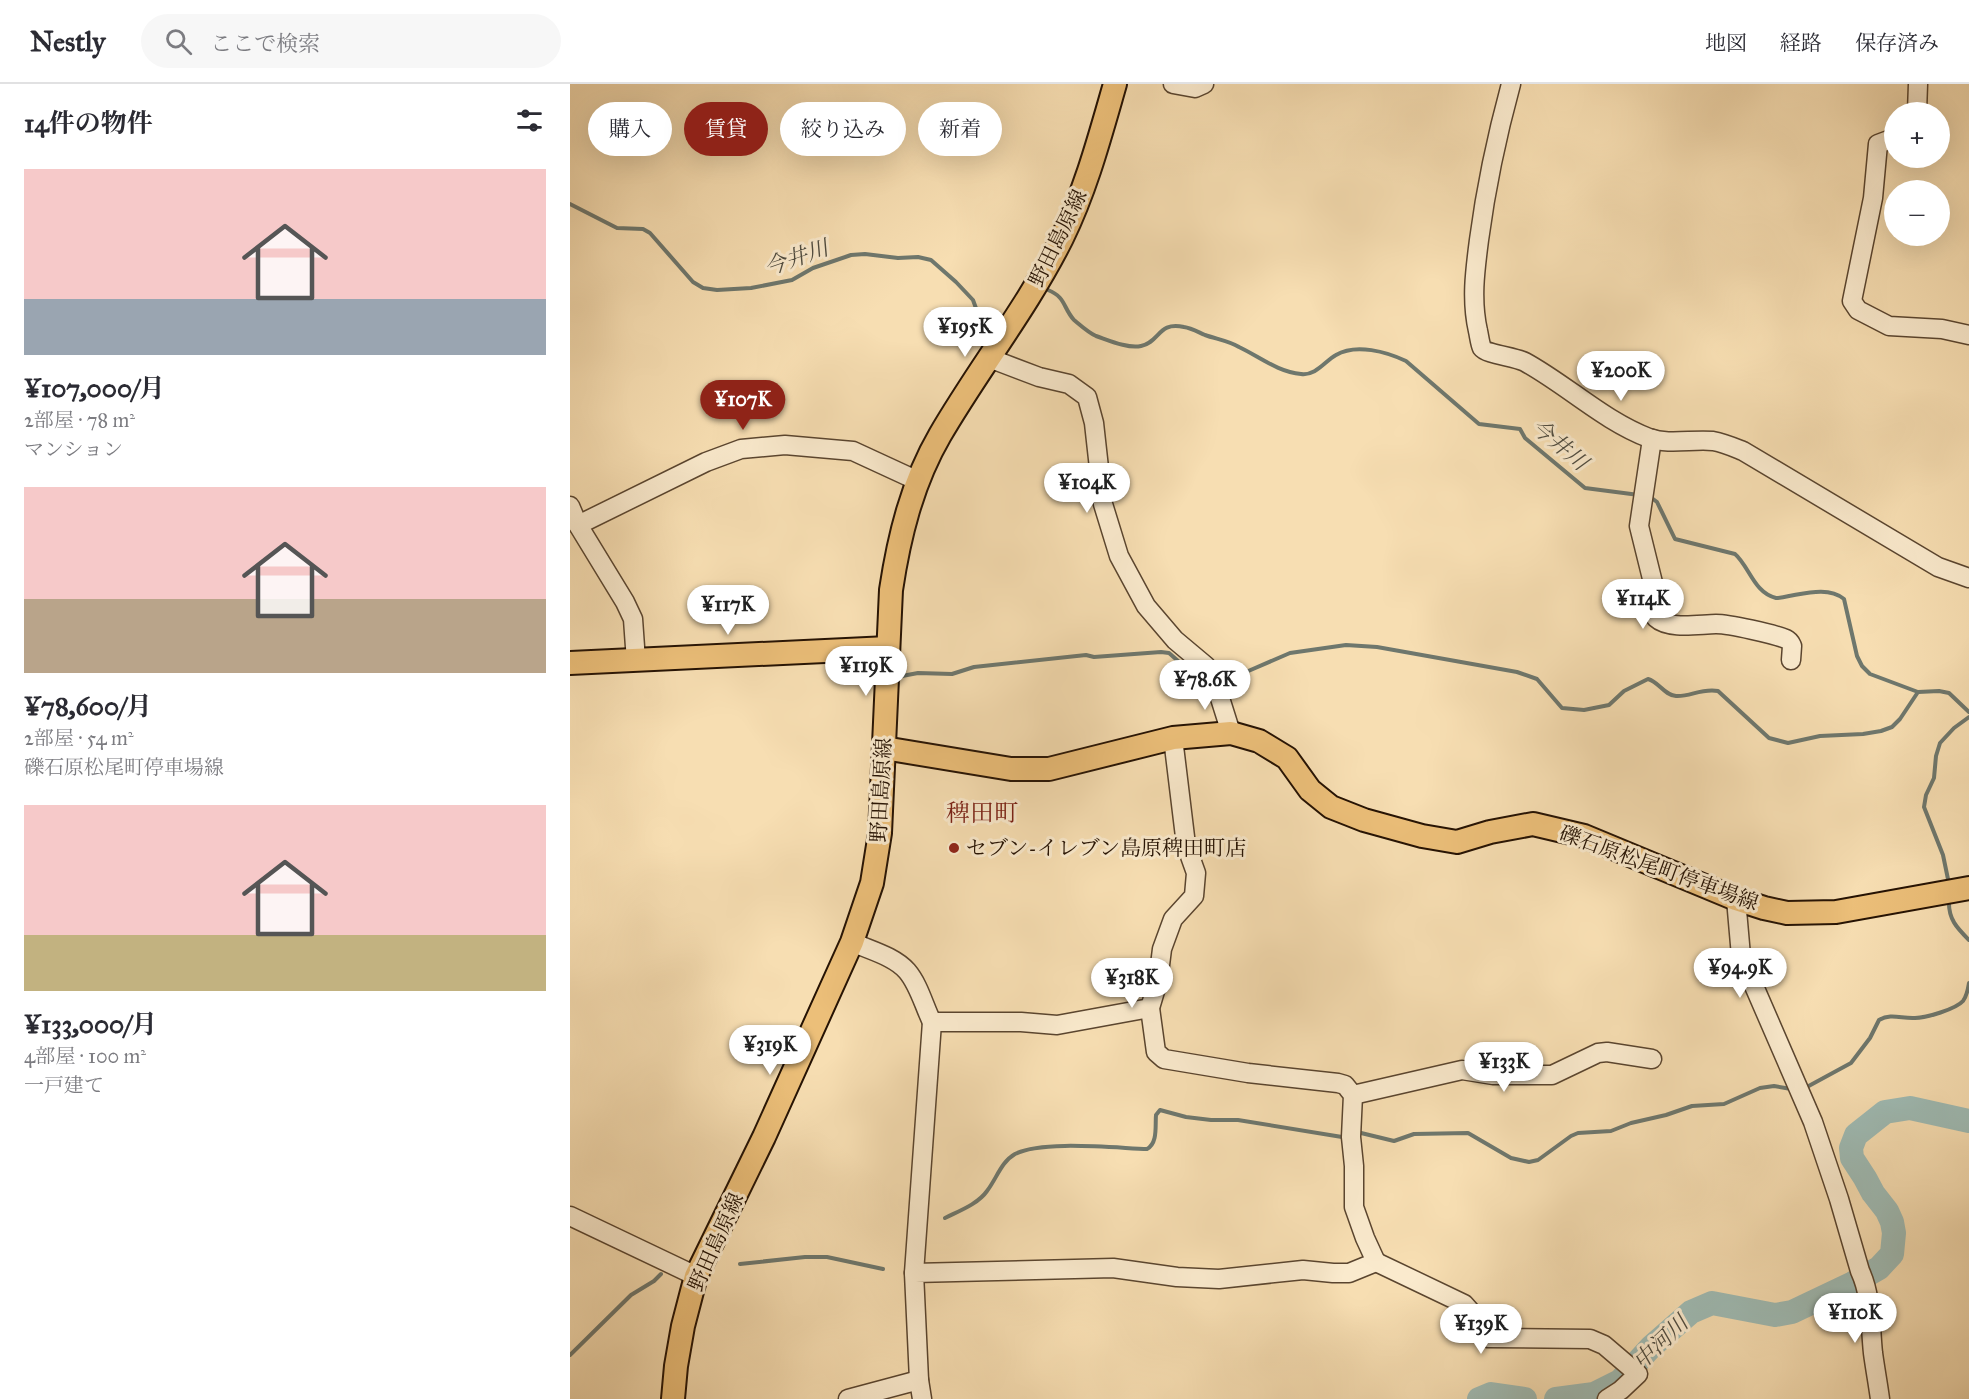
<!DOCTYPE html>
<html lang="ja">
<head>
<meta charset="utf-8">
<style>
	body { margin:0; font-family:"IM FELL Great Primer","Noto Serif JP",serif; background:#f7f7f7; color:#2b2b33; height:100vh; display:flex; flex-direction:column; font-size:22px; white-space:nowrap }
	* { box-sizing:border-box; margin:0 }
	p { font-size:20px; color:#7c7c81 }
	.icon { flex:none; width:33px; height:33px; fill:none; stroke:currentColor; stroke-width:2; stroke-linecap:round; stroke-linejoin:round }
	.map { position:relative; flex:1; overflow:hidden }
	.details { display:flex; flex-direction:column; background:#fff; width:570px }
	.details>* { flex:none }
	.hud { position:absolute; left:18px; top:18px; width:570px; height:54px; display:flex; gap:12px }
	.fabs { position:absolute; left:1314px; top:18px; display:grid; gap:12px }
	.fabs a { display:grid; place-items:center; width:66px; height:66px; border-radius:50%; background:#fff; box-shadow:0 6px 24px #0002; font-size:30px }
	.price { position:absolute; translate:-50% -51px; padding:0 14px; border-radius:21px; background:#fff; color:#222; font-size:20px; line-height:39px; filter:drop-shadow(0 2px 3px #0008) }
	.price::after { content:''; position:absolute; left:50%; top:36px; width:18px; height:14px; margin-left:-9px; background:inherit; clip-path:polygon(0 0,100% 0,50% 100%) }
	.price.current { background:#8f2418; color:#fff }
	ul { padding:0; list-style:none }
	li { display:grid; align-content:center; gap:12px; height:318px; padding:0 24px }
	li span { display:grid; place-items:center; height:186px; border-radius:0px; color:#555 }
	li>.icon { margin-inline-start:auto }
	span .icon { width:108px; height:108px; fill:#fffc; stroke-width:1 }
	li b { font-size:26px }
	h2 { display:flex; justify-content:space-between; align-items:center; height:72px; padding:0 24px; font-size:26px }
	.pill { padding:0 21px; border-radius:27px; background:#fff; box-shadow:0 6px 24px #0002; font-size:21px; line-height:54px }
	.pill.current { background:#8f2418; color:#fff }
	header { display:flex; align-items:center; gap:36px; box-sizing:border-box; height:84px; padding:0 30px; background:#fff; border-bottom:2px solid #e1e1e2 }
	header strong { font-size:28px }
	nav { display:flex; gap:33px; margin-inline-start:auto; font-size:21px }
	.search { width:420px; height:54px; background:#f7f7f7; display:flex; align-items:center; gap:15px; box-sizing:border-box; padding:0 21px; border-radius:33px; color:#7c7c81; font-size:22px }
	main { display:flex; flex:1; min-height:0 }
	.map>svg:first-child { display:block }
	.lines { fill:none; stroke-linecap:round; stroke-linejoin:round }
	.stream { stroke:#6e776d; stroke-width:4 }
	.river { stroke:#9fbbb4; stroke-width:24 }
	.minor-casing { stroke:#5a452f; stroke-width:21 }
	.major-casing { stroke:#251203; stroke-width:26 }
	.minor { stroke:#faeacd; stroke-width:18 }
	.major { stroke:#ecbf79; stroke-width:22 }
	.poi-dot { fill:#8f2418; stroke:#faeacd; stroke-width:2 }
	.labels { text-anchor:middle; stroke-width:6; stroke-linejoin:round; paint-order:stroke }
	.street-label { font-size:21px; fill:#251203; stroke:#faeacd }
	.poi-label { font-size:21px; fill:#251203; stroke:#faeacd; text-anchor:start }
	.water-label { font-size:22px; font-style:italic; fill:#504d41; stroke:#faeacd }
	.quarter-label { font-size:24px; fill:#7a1f14; stroke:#faeacd }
</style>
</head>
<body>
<header>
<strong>Nestly</strong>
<div class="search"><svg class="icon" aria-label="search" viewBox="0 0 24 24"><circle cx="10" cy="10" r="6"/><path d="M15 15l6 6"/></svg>ここで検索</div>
<nav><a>地図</a><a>経路</a><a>保存済み</a></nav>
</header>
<main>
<section class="details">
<h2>14件の物件<svg class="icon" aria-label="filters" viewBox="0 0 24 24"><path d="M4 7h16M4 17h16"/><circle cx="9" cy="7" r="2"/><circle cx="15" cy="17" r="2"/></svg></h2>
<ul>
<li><span style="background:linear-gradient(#f6c9c9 70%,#9aa5b1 0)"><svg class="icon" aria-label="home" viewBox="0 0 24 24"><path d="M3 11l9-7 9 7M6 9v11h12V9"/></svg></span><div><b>¥107,000/月</b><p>2部屋 · 78 m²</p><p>マンション</p></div></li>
<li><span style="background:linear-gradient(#f6c9c9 60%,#b9a48a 0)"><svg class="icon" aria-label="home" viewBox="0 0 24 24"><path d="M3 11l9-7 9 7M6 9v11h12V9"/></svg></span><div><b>¥78,600/月</b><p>2部屋 · 54 m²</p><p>礫石原松尾町停車場線</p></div></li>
<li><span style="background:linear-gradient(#f6c9c9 70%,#c2b280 0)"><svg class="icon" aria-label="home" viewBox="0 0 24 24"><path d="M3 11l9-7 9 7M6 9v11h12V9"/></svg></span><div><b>¥133,000/月</b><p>4部屋 · 100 m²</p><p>一戸建て</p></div></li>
</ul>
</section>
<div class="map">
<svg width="1399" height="1315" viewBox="0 0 1399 1315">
	<rect width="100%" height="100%" fill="#f7deb2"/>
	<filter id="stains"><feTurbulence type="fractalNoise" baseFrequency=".00333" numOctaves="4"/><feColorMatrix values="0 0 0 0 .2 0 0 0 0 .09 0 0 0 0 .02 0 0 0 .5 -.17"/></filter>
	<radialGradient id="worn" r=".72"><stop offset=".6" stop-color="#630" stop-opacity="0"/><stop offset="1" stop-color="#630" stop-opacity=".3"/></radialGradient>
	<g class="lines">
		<g class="stream">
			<path d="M 0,120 L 47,144 L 73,145 L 80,149 L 123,198 L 133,204 L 147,206 L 181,204 L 222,196 L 243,184 L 281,171 L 295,170 L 328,174 L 348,173 L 361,176 L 386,198 L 403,216 L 411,238 L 415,242 L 420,242 L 424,239"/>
			<path d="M 478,206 C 496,213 493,224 504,236 C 510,241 519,249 526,252 C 538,256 558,265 571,262 C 590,258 588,237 614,243 C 621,244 628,248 635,251 C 646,255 659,257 669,263 C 690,273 708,288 731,290 C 746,292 755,277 766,271 C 786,259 817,268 836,277 L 909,340 L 950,345 L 955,354 L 1015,404 L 1069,411"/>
			<path d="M 1079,412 L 1087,418 L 1105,455 L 1165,470 C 1179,482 1184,509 1206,514 C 1210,514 1215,513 1219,512 C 1237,509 1259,503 1274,515 L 1287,572 L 1292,582 L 1300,590 L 1348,608 L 1369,607 L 1379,609 L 1399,628"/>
			<path d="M 647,590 L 657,591 L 676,588 L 720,569 L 776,561 L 807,563 L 947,588 L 967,595 L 992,624 L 1014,626 L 1039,621 L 1054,607 L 1078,595 C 1089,598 1094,611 1106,612 C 1120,613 1131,604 1148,607 L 1199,654 L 1218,659 L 1250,652 L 1293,650 L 1311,647 L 1322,643 L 1330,635 L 1348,608"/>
			<path d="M 332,592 L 348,589 L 382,590 L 404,583 L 516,571 L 524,573 L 591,568 L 599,569 L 616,584 L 631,587"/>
			<path d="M 1379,800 L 1373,771 L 1354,723 L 1356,711 L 1364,694 L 1366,672 L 1370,659 L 1384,644 L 1399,633"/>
			<path d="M 1379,816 C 1378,835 1387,844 1399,856"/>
			<path d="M 1235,1004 L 1281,979 L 1300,954 L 1309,936 C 1321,929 1332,935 1345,934 C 1356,934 1386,925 1393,917 C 1397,912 1398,905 1399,899"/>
			<path d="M 787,1048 L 824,1057 L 844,1050 L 898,1049 L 941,1074 L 959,1078 L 968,1076 L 1001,1052 L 1008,1049 L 1041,1047 L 1061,1039 L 1096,1031 L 1122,1022 L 1154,1020 L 1190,1004 L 1204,1002 L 1221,1005"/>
			<path d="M 375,1134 C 389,1127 408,1120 417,1107 C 427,1094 431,1078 445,1070 C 471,1056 546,1064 577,1065 C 588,1059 585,1042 586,1031 L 590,1026 L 616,1033 L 641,1036 L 668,1036 L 772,1053 L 774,1051"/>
			<path d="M 170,1180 L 235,1173 L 257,1173 L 313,1185"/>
			<path d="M 0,1271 L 61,1211 L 84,1197 L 91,1190"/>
		</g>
		<g class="river">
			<path d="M 909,1315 L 921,1310 L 955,1315"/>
			<path d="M 986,1315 L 1024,1310 L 1050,1297 L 1081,1263 L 1121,1228 L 1142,1219 L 1205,1231 L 1222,1228 L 1283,1199 L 1309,1184 L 1322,1170 L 1324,1149 L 1322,1138 L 1317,1127 L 1303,1109 L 1295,1094 L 1282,1074 L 1281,1064 L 1286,1051 L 1315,1028 L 1340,1024 L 1399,1037"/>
		</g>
		<g class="minor-casing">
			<g id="minor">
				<path d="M 603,0 L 625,4 L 634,0"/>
				<path d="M 941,0 C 927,51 916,103 909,156 C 905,187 901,216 908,247 C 909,251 910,260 912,264 C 916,270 946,273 955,278 C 997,301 1034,337 1079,354 C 1099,361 1122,355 1143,357 C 1154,359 1163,363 1173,367 L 1368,483 L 1399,494"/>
				<path d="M 1347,28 L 1348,0"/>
				<path d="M 1324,54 L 1308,60 L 1303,114 L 1282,217 L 1288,226 L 1319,242 L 1372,245 L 1399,251"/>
				<path d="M 419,274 L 469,293 L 499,300 L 517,313 L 524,339 L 533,420 L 549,472 L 576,522 L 605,556 L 636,582 L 644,595 L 661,649"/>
				<path d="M 1082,355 L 1069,442 L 1087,515 L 1086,534 C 1099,546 1130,540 1146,540 C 1159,540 1204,550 1216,555 C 1220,557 1220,558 1222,562 L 1221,576"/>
				<path d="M 0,422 L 8,441 L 55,518 L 63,535 L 66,577"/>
				<path d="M 8,441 L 136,378 L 171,365 L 215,361 L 283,367 L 348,397"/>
				<path d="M 1166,815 L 1171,872 L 1243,1038 L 1269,1115 L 1290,1187 C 1302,1213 1300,1241 1303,1269 C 1305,1284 1308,1300 1310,1315"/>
				<path d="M 282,858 C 299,866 324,872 337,887 C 349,901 354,922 362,938"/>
				<path d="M 783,1011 L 892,986 L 923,991 L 982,991 L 1028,969 L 1037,968 L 1082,975"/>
				<path d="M 0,1132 L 126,1192"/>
				<path d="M 806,1178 L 894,1220 L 902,1229 L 912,1252 L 918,1254 L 1020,1255 L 1034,1261 L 1068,1290 L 1051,1306 L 1037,1315"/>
				<path d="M 344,1189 L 362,938 L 451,938 L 487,941 L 580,924"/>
				<path d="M 278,1315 L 349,1296"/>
				<path d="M 352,1315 L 349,1296 L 344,1189 L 543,1184 L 607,1193 L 649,1195 L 733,1186 L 763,1189 L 779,1189 L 806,1178 L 795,1154 L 784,1123 L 784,1082 L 781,1053 L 783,1011 L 775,1001 L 768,999 L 678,989 L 594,975 L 586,968 L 580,924 L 588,897 L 592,865 L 603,835 L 624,812 L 626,789 L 616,761 L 603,654"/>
			</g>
		</g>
		<g class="major-casing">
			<g id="major">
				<path d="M 0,579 L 318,564"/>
				<path d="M 314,664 L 441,685 L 479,685 L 603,654 L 661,649 L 689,657 L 717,674 L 740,706 L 761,723 L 794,736 L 852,752 L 887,758 L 920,748 L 963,740 L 1014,752 L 1166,815 L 1194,824 L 1217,829 L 1266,828 L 1399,804"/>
				<path d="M 103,1315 L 106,1282 L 113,1242 L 126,1192 L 194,1053 L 282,858 L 302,799 L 310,749 L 321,506 C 329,453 342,399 370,351 C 409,284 457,224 492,154 C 516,105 530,52 545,0"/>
			</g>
		</g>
		<use href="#minor" class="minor"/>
		<use href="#major" class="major"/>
	</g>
	<circle class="poi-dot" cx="384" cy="764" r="6"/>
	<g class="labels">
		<g class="street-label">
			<text transform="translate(488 154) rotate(-64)" y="7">野田島原線</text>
			<text transform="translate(311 706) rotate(-87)" y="7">野田島原線</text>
			<text transform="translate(1089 784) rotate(20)" y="7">礫石原松尾町停車場線</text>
			<text transform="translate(146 1158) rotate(-66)" y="7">野田島原線</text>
		</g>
		<g class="poi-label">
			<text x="396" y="771">セブン-イレブン島原稗田町店</text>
		</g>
		<g class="water-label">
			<text transform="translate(226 173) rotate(-19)" y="8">今井川</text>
			<text transform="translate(990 360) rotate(40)" y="8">今井川</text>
			<text transform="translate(1090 1258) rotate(-44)" y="8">中河川</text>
		</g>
		<g class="quarter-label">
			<text x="412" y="737">稗田町</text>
		</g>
	</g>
	<rect width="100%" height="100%" filter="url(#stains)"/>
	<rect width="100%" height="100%" fill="url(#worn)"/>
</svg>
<div class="fabs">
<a>+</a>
<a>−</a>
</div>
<b class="price" style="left:395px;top:274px">¥195K</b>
<b class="price" style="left:1051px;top:318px">¥200K</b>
<b class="price current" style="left:173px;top:347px">¥107K</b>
<b class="price" style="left:517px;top:430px">¥104K</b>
<b class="price" style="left:1073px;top:546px">¥114K</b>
<b class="price" style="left:158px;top:552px">¥117K</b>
<b class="price" style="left:296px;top:613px">¥119K</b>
<b class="price" style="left:635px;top:627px">¥78.6K</b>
<b class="price" style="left:1170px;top:915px">¥94.9K</b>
<b class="price" style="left:562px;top:925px">¥318K</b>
<b class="price" style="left:200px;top:992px">¥319K</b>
<b class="price" style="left:934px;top:1009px">¥133K</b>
<b class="price" style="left:1285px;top:1260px">¥110K</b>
<b class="price" style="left:911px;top:1271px">¥139K</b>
<div class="hud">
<a class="pill">購入</a>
<a class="pill current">賃貸</a>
<a class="pill">絞り込み</a>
<a class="pill">新着</a>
</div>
</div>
</main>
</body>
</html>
